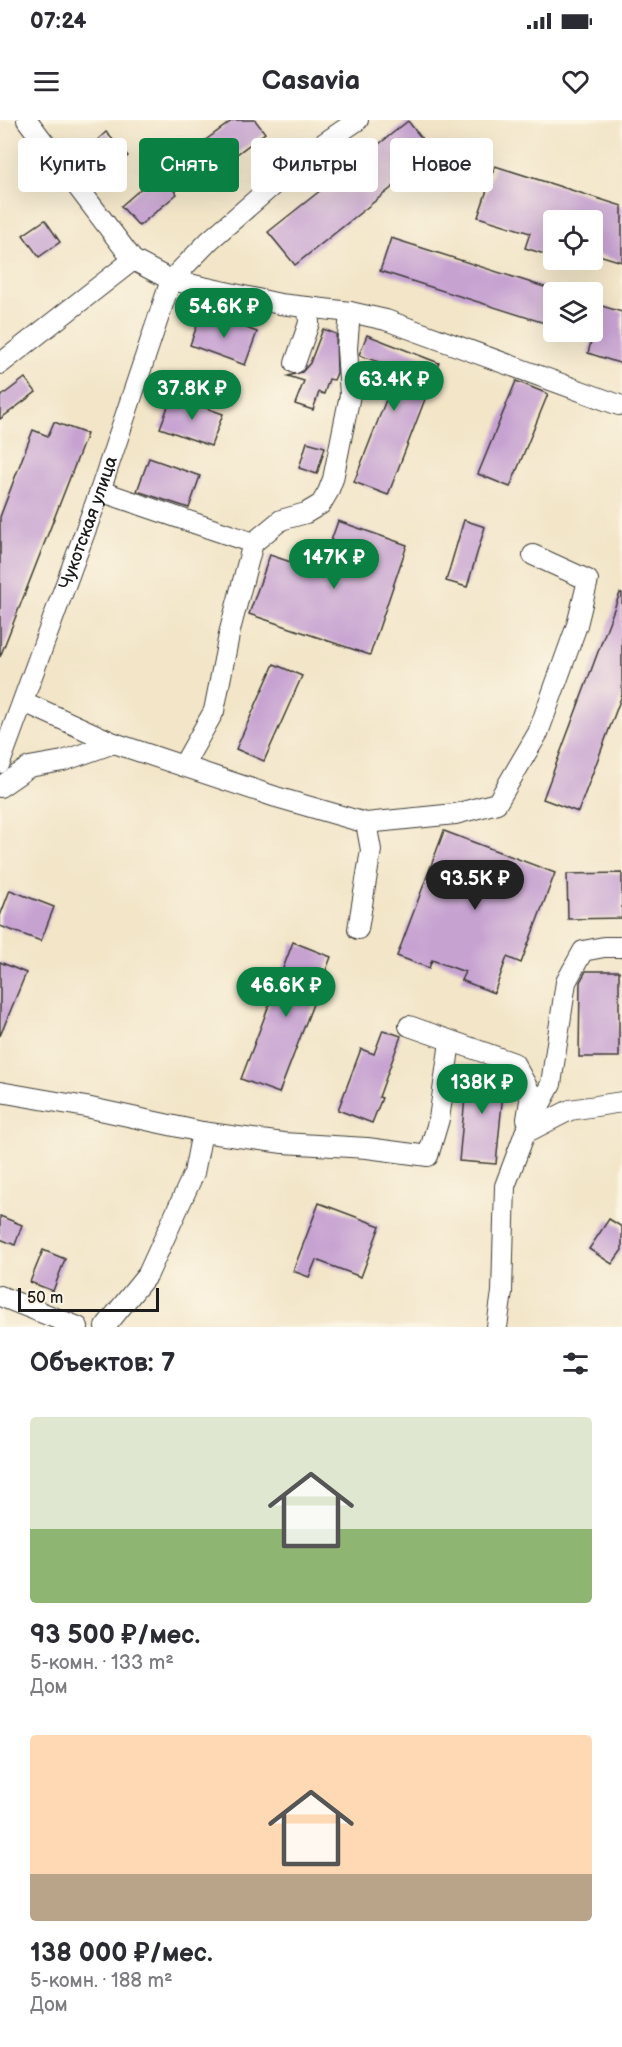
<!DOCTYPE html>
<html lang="ru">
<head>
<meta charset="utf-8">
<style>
	body { margin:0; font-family:"Balsamiq Sans",sans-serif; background:#f7f7f7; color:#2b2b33; height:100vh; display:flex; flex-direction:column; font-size:22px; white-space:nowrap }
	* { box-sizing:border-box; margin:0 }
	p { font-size:20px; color:#7c7c81 }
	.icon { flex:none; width:33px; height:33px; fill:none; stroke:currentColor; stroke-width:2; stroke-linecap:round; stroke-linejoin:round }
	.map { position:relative; height:1207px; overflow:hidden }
	.side { display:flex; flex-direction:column; background:#fff; flex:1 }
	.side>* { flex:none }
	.guide { position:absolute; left:18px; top:18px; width:586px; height:54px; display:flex; gap:12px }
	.tools { position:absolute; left:543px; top:90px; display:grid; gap:12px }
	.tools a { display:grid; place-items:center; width:60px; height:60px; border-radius:6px; background:#fff; box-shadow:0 6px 24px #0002; font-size:30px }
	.scale { position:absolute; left:18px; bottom:15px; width:141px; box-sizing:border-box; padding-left:6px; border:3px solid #1c1c1c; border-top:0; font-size:16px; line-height:21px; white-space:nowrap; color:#1c1c1c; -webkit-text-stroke:4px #fcf5e5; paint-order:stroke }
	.price { position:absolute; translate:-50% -51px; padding:0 14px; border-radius:21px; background:#0b8043; color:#fff; font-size:20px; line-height:39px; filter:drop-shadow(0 2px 3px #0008) }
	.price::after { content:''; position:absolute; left:50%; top:36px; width:18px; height:14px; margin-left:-9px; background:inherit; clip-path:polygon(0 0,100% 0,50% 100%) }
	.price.active { background:#222; color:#fff }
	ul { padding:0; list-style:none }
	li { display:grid; align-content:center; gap:12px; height:318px; padding:0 30px }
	li span { display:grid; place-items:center; height:186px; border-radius:6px; color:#555 }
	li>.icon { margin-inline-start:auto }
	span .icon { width:108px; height:108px; fill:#fffc; stroke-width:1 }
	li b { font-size:26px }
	h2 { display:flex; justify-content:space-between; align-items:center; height:72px; padding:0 30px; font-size:26px }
	.chip { padding:0 21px; border-radius:6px; background:#fff; box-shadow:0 6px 24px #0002; font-size:21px; line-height:54px }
	.chip.active { background:#0b8043; color:#fff }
	.status { display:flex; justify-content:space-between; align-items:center; height:42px; padding:0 30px; background:#fff; direction:ltr }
	.status svg { height:16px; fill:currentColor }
	header { display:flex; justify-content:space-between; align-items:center; height:78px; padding:0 30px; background:#fff; font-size:27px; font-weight:800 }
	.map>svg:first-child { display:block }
	.building { fill:#c6a2d1 }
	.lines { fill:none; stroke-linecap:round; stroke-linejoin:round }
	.minor-casing { stroke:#3c3a36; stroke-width:22 }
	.minor { stroke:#fff; stroke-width:20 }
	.labels { text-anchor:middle; stroke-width:4.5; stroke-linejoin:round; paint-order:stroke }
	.street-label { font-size:18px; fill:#1c1c1c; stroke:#fcf5e5 }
</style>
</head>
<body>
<div class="status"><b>07:24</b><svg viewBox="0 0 49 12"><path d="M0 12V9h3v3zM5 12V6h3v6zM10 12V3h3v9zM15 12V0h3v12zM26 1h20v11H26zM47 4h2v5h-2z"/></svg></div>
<header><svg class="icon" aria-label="menu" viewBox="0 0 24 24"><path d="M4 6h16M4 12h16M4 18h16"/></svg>Casavia<svg class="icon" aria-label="heart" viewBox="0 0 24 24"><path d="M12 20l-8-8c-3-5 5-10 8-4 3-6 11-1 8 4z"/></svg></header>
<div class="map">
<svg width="622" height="1207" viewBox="0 0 622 1207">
	<rect width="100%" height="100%" fill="#fcf5e5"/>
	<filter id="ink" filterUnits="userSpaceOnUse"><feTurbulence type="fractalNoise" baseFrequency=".0167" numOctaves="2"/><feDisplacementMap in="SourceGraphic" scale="12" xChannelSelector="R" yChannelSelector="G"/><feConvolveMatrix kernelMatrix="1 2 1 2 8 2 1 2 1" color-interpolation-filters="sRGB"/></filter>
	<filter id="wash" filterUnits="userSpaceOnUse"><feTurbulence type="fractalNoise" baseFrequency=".008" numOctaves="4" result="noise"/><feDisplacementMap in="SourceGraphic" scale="24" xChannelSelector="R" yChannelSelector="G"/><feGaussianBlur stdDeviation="1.35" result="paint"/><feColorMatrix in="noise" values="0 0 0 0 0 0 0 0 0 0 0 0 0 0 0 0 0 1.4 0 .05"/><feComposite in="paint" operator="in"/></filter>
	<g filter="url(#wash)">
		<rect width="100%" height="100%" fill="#f2e5c8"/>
		<g id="blocks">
			<g class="building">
				<path d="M 233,0 L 255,0 L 265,13 L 221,46 L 203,22 Z"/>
				<path d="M 408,1 L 434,34 L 295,145 L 268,112 Z"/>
				<path d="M 106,12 L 128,36 L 102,59 L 81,35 Z"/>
				<path d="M 495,46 L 622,86 L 622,142 L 592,133 L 592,100 L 554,100 L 554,137 L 525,128 L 530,113 L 478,97 Z"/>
				<path d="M 159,53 L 177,74 L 139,106 L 121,86 Z"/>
				<path d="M 45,100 L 60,122 L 39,137 L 23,115 Z"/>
				<path d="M 391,118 L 554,170 L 554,206 L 380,151 Z"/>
				<path d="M 592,183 L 622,192 L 622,244 L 588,233 L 592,218 Z"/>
				<path d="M 202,192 L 257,212 L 245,245 L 190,225 Z"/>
				<path d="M 323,209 L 336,214 L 337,253 L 334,260 L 329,259 L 324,274 L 319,272 L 313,290 L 295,284 L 304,261 L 288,256 L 302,252 L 310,243 Z"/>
				<path d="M 367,215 L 439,243 L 388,375 L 354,362 L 398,249 L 359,235 Z"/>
				<path d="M 25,258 L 36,272 L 0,299 L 0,277 Z"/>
				<path d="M 516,261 L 548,274 L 510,367 L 478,354 Z"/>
				<path d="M 172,276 L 223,294 L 211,326 L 160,308 Z"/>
				<path d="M 54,302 L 87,314 L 0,537 L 0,397 L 33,310 L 48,316 Z"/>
				<path d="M 307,322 L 325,327 L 317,354 L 299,348 Z"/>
				<path d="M 149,338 L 200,356 L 189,388 L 137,371 Z"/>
				<path d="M 464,400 L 485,407 L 467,467 L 446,461 Z"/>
				<path d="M 338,401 L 407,425 L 370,535 L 249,494 L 270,435 L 320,452 Z"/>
				<path d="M 620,473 L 622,473 L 622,575 L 578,692 L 543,679 Z"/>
				<path d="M 274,544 L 302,556 L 264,641 L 236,629 Z"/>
				<path d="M 444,711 L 555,753 L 521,843 L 507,837 L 494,873 L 461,860 L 465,852 L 432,840 L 429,848 L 397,836 Z"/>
				<path d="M 622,753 L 622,798 L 568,799 L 567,754 Z"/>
				<path d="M 10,770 L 54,787 L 41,821 L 0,806 L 0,796 Z"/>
				<path d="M 293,822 L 331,837 L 279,973 L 241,959 Z"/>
				<path d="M 0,842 L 26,853 L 0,916 Z"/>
				<path d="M 586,851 L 619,851 L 619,937 L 579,937 L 580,862 Z"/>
				<path d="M 383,910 L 401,916 L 379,977 L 382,978 L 372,1003 L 338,990 L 361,929 L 374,934 Z"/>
				<path d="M 468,946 L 491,948 L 505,952 L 496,1044 L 459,1041 Z"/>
				<path d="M 319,1083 L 380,1106 L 361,1157 L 316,1140 L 309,1157 L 293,1151 Z"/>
				<path d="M 0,1096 L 22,1105 L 15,1125 L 0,1119 Z"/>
				<path d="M 609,1099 L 622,1107 L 622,1130 L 612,1144 L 589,1129 Z"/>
				<path d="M 43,1130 L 65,1139 L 53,1171 L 30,1162 Z"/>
			</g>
		</g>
	</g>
	<g filter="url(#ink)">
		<use href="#blocks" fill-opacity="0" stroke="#3c3a36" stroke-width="1.5"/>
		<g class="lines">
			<g class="minor-casing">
				<g id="minor">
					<path d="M 27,0 L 133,140 L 171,160 L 280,184 L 350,192 L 386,200 L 619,285"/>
					<path d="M 295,243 L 309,203 L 308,187"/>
					<path d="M 0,244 L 133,140"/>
					<path d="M 100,371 L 253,423 L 281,400 L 306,393 L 321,384 L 328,372 L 333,359 L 350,275 L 347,228 L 350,192"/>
					<path d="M 24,582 L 114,623 L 276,677 L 366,703 L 455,694 L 497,683 L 538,613 L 577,505 L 588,460 L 533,435"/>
					<path id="s1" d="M 0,643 L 100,371 L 171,160 L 210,120 L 311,32 L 358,0"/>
					<path d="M 183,646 L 214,591 L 230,510 L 253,423"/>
					<path d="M 0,667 L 29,647 L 63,641 L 114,623"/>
					<path d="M 358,809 L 371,730 L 366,703"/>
					<path d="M 409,906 L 514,943 L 531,974 L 527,999"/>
					<path d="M 0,972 L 86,987 L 202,1012 L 283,1023 L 367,1028 L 428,1036 L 439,999 L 450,922"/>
					<path d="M 525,1013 L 551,964 L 566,862 L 583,831 L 604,827 L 622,827"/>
					<path d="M 0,1176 L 78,1207"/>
					<path d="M 105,1207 L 148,1154 L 194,1053 L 202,1012"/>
					<path d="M 497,1207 L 502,1172 L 505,1066 L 525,1013 L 570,990 L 622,982"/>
				</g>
			</g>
			<use href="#minor" class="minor"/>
		</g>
	</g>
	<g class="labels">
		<g class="street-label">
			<text dy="6" stroke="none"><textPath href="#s1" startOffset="256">Чукотская улица</textPath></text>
		</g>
	</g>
</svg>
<div class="tools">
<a><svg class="icon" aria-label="locate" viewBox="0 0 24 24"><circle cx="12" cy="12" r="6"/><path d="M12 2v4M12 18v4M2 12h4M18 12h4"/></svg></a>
<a><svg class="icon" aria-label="layers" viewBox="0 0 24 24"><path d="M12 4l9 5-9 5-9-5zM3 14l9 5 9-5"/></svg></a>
</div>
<div class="scale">50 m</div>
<b class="price" style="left:224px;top:219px">54.6K ₽</b>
<b class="price" style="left:394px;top:292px">63.4K ₽</b>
<b class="price" style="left:192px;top:301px">37.8K ₽</b>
<b class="price" style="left:334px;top:470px">147K ₽</b>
<b class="price active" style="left:475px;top:791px">93.5K ₽</b>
<b class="price" style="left:286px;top:898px">46.6K ₽</b>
<b class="price" style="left:482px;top:995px">138K ₽</b>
<div class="guide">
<a class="chip">Купить</a>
<a class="chip active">Снять</a>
<a class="chip">Фильтры</a>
<a class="chip">Новое</a>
</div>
</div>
<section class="side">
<h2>Объектов: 7<svg class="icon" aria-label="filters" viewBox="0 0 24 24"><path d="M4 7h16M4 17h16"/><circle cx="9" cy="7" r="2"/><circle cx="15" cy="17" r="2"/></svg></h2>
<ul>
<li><span style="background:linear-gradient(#dfe7d0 60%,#8fb573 0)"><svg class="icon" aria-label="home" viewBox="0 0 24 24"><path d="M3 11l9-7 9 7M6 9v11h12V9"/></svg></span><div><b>93 500 ₽/мес.</b><p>5-комн. · 133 m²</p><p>Дом</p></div></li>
<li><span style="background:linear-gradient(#ffd9b3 75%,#b9a48a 0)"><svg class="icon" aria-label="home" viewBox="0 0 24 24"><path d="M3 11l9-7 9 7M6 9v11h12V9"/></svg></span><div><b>138 000 ₽/мес.</b><p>5-комн. · 188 m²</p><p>Дом</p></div></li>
</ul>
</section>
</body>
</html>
